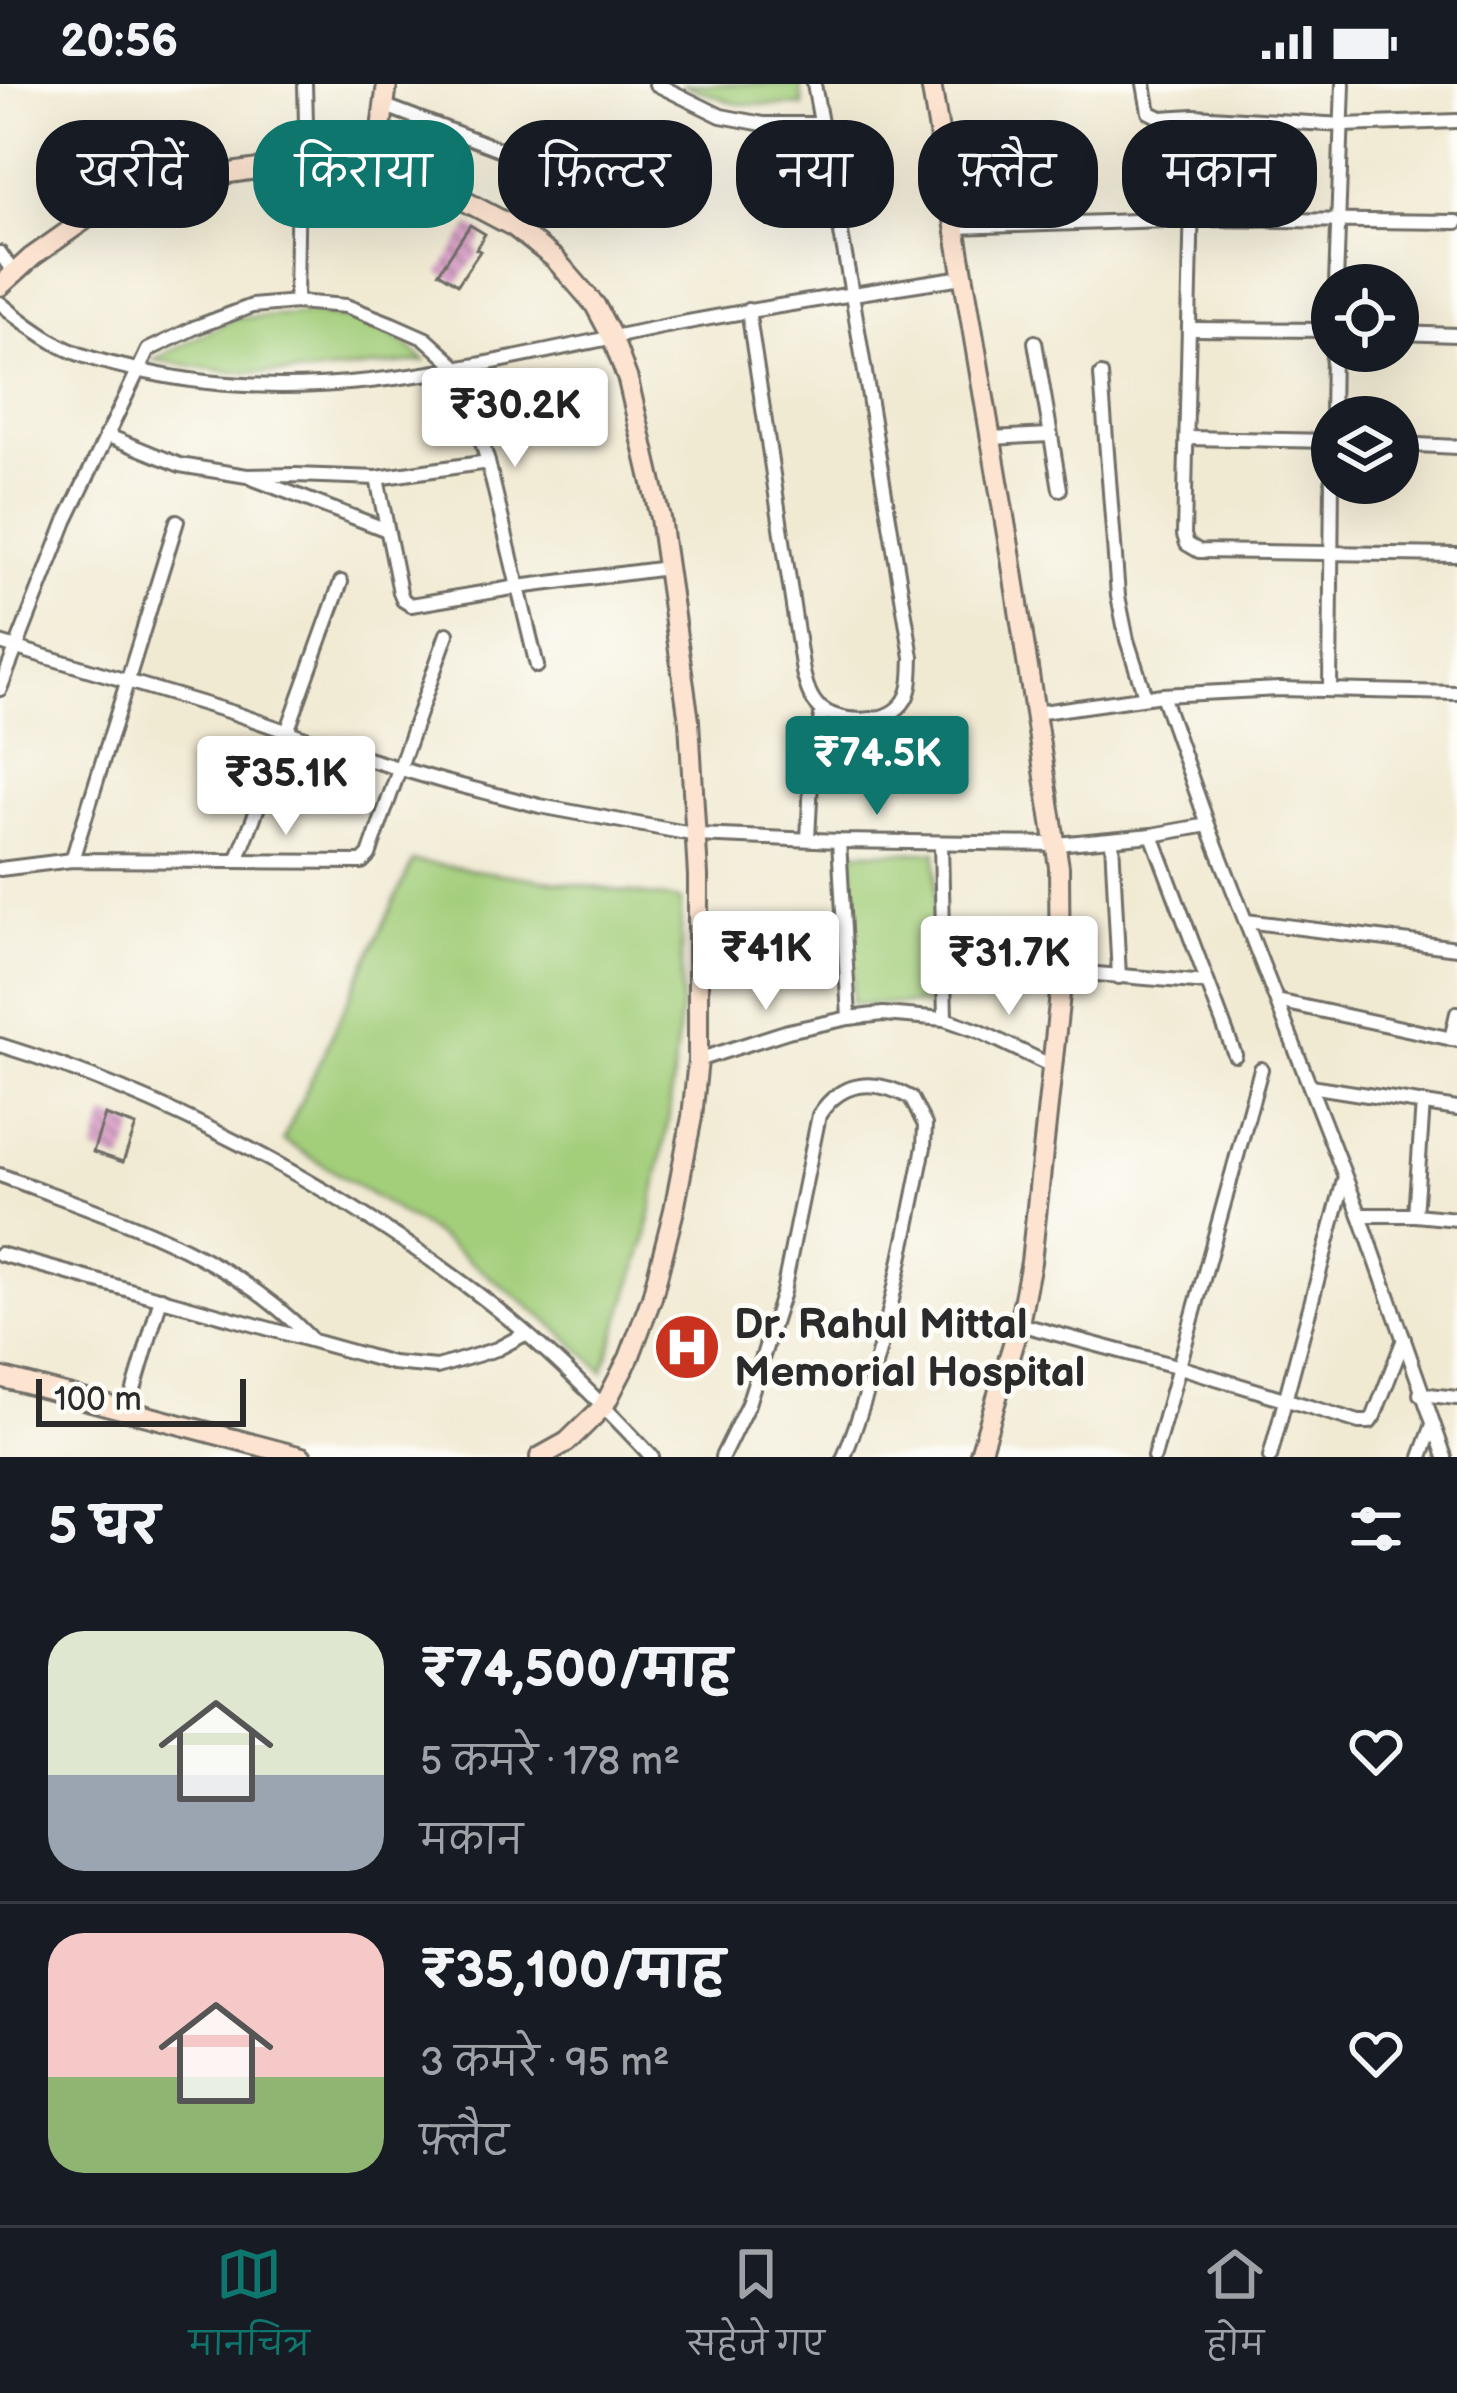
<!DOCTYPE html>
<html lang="hi">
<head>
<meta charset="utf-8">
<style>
	body { margin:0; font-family:"Balsamiq Sans","Playpen Sans Deva",sans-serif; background:#20242c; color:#f1f3f6; height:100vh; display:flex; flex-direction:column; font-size:45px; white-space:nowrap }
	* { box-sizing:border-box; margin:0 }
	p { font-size:39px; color:#9ea1a6 }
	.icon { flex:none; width:66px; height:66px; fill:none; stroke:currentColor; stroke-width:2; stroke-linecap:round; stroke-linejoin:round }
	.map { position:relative; height:1373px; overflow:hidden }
	.drawer { display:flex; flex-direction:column; background:#171b24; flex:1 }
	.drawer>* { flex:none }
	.hud { position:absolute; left:36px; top:36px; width:1386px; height:108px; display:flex; gap:24px }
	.tools { position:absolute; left:1311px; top:180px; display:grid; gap:24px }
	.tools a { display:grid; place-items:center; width:108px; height:108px; border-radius:50%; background:#171b24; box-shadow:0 12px 48px #0002; font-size:60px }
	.scale { position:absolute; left:36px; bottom:30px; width:210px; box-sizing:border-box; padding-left:12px; border:6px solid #2b2b2b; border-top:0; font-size:33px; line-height:42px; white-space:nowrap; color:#2b2b2b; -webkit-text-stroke:9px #fdfcf7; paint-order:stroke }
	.price { position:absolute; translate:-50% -102px; padding:0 27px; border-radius:12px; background:#fff; color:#222; font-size:39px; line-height:78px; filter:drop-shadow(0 3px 6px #0008) }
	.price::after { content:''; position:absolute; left:50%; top:72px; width:36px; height:27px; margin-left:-18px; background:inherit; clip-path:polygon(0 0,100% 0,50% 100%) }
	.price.selected { background:#0f766e; color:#fff }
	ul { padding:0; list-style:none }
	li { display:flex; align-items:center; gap:36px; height:300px; padding:0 48px }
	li+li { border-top:3px solid #363941 }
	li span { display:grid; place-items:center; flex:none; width:336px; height:240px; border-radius:36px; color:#555 }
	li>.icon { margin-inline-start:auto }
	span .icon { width:144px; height:144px; fill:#fffc; stroke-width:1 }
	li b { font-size:51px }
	h2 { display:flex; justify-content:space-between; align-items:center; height:144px; padding:0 48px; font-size:51px }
	.pill { padding:0 42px; border-radius:48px; background:#171b24; box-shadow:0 12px 48px #0002; font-size:42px; line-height:108px }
	.pill.selected { background:#0f766e; color:#fff }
	.status { display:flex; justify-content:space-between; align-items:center; height:84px; padding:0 60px; background:#171b24; direction:ltr }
	.status svg { height:33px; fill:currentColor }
	.tab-bar { display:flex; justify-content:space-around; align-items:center; height:168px; border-top:3px solid #363941; background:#171b24; font-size:33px; color:#9ea1a6 }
	.tab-bar a { display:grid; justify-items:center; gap:6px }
	.tab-bar .selected { color:#0f766e }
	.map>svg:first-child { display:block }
	.park { fill:#a3ce7a; stroke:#677c52; stroke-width:3 }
	.building { fill:url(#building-back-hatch) }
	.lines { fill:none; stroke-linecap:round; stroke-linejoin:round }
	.street-casing { stroke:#706e66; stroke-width:18 }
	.secondary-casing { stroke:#706e66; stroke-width:24 }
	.street { stroke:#fff; stroke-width:12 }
	.secondary { stroke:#fde4d0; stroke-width:18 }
	.labels { text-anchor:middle; stroke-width:10; stroke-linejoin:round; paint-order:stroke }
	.poi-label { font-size:42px; font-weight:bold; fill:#2b2b2b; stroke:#fdfcf7; text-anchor:start }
</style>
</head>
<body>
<div class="status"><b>20:56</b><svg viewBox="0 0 49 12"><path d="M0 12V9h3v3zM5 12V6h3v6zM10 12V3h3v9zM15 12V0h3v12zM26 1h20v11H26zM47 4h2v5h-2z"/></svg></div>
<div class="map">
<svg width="1457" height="1373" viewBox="0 0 1457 1373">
	<defs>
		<pattern id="building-back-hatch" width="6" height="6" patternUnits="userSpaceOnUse" patternTransform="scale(3)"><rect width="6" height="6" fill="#d49ac2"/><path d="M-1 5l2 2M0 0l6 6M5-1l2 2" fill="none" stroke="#ac7e9e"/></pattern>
	</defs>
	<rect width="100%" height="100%" fill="#fdfcf7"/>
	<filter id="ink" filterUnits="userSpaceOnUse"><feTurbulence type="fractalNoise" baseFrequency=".00833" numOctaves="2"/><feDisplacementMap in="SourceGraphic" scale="24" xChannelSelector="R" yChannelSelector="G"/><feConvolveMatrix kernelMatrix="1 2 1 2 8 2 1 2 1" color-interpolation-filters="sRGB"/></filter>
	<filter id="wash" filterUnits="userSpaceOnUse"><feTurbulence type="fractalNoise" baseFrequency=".004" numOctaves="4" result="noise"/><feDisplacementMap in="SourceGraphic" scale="48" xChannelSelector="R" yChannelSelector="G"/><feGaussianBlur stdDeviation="2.7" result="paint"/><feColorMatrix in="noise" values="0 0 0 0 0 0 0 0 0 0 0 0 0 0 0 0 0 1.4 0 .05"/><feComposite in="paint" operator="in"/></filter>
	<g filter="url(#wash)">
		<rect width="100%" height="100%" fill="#f1ead3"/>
		<g class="park">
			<path d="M 681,0 L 800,0 L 803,22 L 737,20 Z"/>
			<path d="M 316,230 C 371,237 383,240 425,277 L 309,290 L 230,288 L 153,276 L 236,234 Z"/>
			<path d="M 853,768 L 936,768 L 935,920 L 852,920 Z"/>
			<path d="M 413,777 L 681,816 L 681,921 L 668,1038 L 646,1157 L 603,1287 L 553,1241 L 433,1149 L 283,1056 Z"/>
		</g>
		<g id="blocks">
			<g class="building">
				<path d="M 470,141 L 485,150 L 476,165 L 480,167 L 458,200 L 439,188 Z"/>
				<path d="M 105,1031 L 136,1042 L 123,1078 L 93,1068 Z"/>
			</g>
		</g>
	</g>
	<g filter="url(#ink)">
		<use href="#blocks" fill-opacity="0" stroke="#706e66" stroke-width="3"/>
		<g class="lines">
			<g class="street-casing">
				<g id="street">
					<path d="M 305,0 L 307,79"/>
					<path d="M 656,0 L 721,32 L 763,40 L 821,40"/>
					<path d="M 1144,0 L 1149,28 L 1161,34 L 1194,32 L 1343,41 L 1457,37"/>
					<path d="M 383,21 L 507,68"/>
					<path d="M 1194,32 L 1184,451 L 1187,460 L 1199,467 L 1457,471"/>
					<path d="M 955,143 L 1194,135 L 1457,138"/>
					<path d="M 0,169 L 14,189"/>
					<path d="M 1336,201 L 1343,0"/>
					<path d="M 296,218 L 298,79"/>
					<path d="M 0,219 C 19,235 38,249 59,261 C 85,275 117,281 146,288 C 320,327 496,276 667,242 C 765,223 864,208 963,193"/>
					<path d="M 748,226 L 803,588 C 806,600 809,613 819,623 C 840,640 884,641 902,620 C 913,607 911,588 912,573 L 852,210 L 814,0"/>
					<path d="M 1190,245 L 1332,246"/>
					<path d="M 1398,249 L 1457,251"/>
					<path d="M 1035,258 L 1060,405"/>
					<path d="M 1101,291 L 1118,512 L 1127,556 L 1145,612"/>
					<path d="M 1332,333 L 1333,267"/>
					<path d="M 106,351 L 180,381 L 247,392 L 296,391 L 377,394 L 488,378"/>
					<path d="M 990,354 L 1050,351"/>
					<path d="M 1188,354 L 1332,357"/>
					<path d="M 1398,360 L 1457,363"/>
					<path d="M 377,394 L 400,508 L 403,516 L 411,521 L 518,503 L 667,484"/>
					<path d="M 254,395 L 387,446"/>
					<path d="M 0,559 L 234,629 L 354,671 L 442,697 L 540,722 L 697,751 L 839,757 L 1057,760 L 1152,751 L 1208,741"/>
					<path d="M 0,605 L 66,437 L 148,266 L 196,243 L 252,222 L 296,218 L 346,222 L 392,240 L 426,255 L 459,285 L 488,378 L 537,582"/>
					<path d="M 1330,606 L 1332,393"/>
					<path d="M 1162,611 L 1208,741 L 1360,1131 L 1445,1373"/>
					<path d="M 1035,629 L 1162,611 L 1279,605 L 1457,609"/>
					<path d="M 1152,751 L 1235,971"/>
					<path d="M 808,755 L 811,697 L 822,625"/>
					<path d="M 1112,756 L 1119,893"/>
					<path d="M 839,757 L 849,934 L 883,930 L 945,935 L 941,760"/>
					<path d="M 72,776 L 177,437"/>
					<path d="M 237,777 L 287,648 L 341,498"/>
					<path d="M 0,785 L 72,776 L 362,778 L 369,771 L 447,550"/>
					<path d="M 1246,837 L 1457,864"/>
					<path d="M 1060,887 L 1207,899"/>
					<path d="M 1277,917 L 1457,956"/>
					<path d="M 945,935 L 979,947 L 1054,983"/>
					<path d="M 1451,955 L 1457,929"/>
					<path d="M 0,961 C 165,1012 324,1096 463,1199 C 532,1249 594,1311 652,1373"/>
					<path d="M 698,976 L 788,947 L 849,934"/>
					<path d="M 1310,1002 L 1457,1025"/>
					<path d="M 0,1091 C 108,1132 227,1167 309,1253"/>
					<path d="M 1360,1131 L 1415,1131 L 1457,1135"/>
					<path d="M 1415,1131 L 1423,1019"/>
					<path d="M 0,1170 L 392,1279 L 437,1283 L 497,1265 L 525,1250"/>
					<path d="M 1019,1240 L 1180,1283 L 1359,1338 L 1370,1338 L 1374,1332 L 1404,1255"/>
					<path d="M 1420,1310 L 1457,1314"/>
					<path d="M 128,1326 L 161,1214"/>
					<path d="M 722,1373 L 748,1320 L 783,1208 L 819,1031 C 842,995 876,995 911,1014 L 925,1041 L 924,1063 C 902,1171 885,1270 844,1373"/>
					<path d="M 1154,1373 L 1261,985"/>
					<path d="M 1270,1373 L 1344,1096"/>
					<path d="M 1421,1373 L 1432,1343"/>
				</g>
			</g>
			<g class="secondary-casing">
				<g id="secondary">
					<path d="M 931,0 L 1009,462 L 1059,783 L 1060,910 L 1031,1178 L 1019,1240 L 979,1373"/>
					<path d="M 376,83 L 387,0"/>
					<path d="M 0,202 L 32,173 L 90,132 L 155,100 L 298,79 L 337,79 L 376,83 L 413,96 L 461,115 L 514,143 L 555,175 L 595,221 L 612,253 L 628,296 L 660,434 L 689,637 L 698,792 L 698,976 L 692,1033 L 674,1126 L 652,1213 L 629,1274 L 604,1322 L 567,1358 L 540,1373"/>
					<path d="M 0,1293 L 302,1373"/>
				</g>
			</g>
			<use href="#street" class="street"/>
			<use href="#secondary" class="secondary"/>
		</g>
	</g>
	<defs>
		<g id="hospital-disc" transform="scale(3.45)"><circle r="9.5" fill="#c8321e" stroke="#fdfcf7"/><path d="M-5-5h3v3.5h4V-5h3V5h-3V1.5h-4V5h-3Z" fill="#fff"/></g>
	</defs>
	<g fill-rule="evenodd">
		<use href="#hospital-disc" x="687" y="1263"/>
	</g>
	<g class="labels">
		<g class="poi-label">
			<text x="734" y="1254">Dr. Rahul Mittal<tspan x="734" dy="48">Memorial Hospital</tspan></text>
		</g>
	</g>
</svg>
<div class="tools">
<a><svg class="icon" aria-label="locate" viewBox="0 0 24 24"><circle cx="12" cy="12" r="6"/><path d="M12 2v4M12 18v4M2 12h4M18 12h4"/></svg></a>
<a><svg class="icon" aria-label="layers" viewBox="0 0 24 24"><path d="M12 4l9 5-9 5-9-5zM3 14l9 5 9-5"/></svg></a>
</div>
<div class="scale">100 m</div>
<b class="price" style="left:515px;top:386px">₹30.2K</b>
<b class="price selected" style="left:877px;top:734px">₹74.5K</b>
<b class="price" style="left:286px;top:754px">₹35.1K</b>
<b class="price" style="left:766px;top:929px">₹41K</b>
<b class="price" style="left:1009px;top:934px">₹31.7K</b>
<div class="hud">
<a class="pill">खरीदें</a>
<a class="pill selected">किराया</a>
<a class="pill">फ़िल्टर</a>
<a class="pill">नया</a>
<a class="pill">फ़्लैट</a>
<a class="pill">मकान</a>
</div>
</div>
<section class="drawer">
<h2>5 घर<svg class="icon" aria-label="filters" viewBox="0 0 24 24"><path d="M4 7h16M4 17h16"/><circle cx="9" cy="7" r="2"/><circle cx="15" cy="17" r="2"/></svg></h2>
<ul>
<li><span style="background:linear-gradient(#dfe7d0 60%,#9aa5b1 0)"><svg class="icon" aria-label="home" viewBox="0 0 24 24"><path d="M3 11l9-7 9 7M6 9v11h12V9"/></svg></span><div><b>₹74,500/माह</b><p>5 कमरे · 178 m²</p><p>मकान</p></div><svg class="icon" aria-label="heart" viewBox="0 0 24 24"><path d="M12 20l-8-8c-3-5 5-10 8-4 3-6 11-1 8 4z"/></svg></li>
<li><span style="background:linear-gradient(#f6c9c9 60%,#8fb573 0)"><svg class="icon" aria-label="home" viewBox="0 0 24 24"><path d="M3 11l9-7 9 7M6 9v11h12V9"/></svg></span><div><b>₹35,100/माह</b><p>3 कमरे · 95 m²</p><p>फ़्लैट</p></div><svg class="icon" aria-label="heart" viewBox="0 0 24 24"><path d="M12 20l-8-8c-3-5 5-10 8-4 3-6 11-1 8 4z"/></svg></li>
</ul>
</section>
<nav class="tab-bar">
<a class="selected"><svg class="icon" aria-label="map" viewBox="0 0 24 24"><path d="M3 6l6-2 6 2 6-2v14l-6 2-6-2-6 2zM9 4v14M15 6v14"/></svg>मानचित्र</a>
<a><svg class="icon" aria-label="saved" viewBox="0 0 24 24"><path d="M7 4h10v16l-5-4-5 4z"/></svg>सहेजे गए</a>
<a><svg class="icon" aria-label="home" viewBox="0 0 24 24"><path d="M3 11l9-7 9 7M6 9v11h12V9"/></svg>होम</a>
</nav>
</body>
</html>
